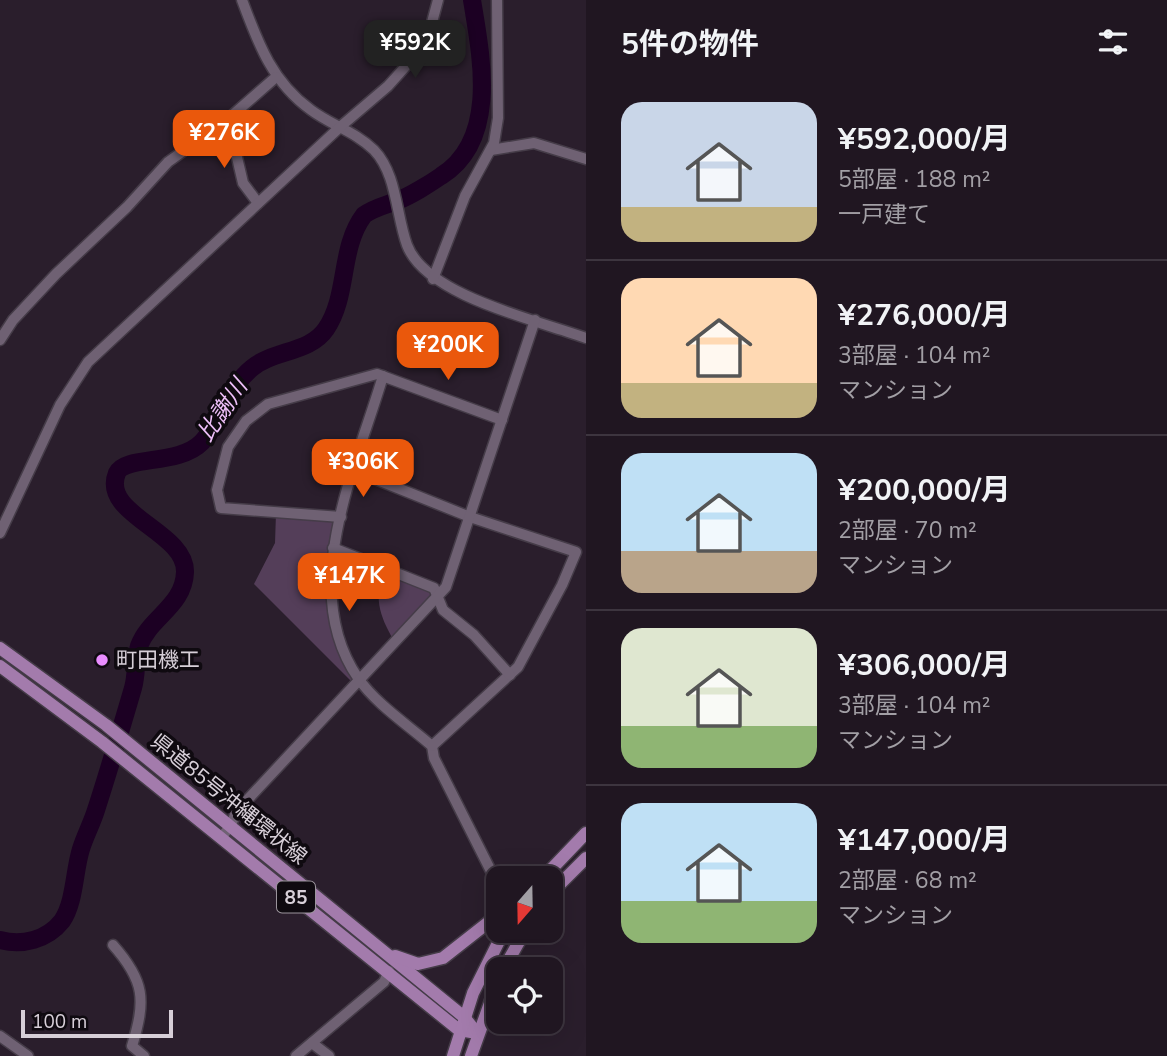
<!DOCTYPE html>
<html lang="ja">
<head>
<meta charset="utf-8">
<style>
	body { margin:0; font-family:"Nunito Sans","Noto Sans JP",sans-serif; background:#2d232e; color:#f1f3f6; height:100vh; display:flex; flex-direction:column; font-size:26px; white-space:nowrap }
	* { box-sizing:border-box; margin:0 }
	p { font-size:23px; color:#a29fa5 }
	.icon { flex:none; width:38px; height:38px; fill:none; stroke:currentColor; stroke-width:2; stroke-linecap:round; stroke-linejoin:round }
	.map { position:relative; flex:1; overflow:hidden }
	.panel { display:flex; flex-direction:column; background:#201621; width:581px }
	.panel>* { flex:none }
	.needle { width:46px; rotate:200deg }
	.fabs { position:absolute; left:486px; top:866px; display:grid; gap:14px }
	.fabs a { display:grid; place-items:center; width:77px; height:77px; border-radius:14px; background:#201621; box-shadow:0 7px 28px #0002,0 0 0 2px #3d353f; font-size:35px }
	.scale { position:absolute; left:21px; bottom:18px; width:152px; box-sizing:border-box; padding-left:7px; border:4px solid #d7cfd8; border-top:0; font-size:19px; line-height:24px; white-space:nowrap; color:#d7cfd8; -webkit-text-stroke:5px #0f0a10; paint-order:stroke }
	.price { position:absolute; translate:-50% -60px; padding:0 16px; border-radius:14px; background:#ea580c; color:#fff; font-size:23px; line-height:46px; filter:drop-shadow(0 2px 4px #0008) }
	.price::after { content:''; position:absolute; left:50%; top:42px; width:21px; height:16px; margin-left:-10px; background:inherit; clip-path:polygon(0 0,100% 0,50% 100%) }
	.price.on { background:#222; color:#fff }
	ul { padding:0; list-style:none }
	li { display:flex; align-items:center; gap:21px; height:175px; padding:0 35px }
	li+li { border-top:2px solid #3d353f }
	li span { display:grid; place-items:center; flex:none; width:196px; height:140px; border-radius:21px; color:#555 }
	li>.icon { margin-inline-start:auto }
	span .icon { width:84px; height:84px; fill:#fffc; stroke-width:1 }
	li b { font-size:30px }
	h2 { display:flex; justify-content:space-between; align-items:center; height:84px; padding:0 35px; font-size:30px }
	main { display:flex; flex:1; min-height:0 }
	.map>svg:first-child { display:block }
	.green { fill:#543e59 }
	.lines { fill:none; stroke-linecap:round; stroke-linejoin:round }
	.river { stroke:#1c0023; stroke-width:18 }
	.minor-casing { stroke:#453c48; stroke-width:13 }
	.major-casing { stroke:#453c48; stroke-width:15 }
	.minor { stroke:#6f6173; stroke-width:10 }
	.major { stroke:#a37bac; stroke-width:12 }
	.poi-dot { fill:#e98dfe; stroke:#0f0a10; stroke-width:2.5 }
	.labels { text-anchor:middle; stroke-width:7; stroke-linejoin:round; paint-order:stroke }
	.shield { fill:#0f0a10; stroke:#9b949c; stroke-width:2 }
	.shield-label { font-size:19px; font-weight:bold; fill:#d7cfd8 }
	.poi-label { font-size:21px; fill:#d7cfd8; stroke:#0f0a10; text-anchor:start }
	.street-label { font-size:21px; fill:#d7cfd8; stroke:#0f0a10 }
	.water-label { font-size:23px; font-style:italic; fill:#edbff8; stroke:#0f0a10 }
</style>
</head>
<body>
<main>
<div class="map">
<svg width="586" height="1056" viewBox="0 0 586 1056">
	<rect width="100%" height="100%" fill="#2a1e2c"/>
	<g class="green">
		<path d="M 276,513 L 341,517 L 330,571 L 354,684 L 254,584 L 275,543 Z"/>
		<path d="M 385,567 L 438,594 L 394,641 C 379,615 373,597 385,567 Z"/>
	</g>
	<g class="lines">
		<path class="river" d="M 0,940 C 22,946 47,940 62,921 C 75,902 74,871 81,849 C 85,836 92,823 96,810 C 109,770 121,729 133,688 C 137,674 135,660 139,646 C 150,617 184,606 185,572 C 186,531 100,515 117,473 C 125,455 179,466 202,442 C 223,420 228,387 252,368 C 273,350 310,353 326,329 C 349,295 339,248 364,215 C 375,207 387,205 399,200 C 410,196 431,183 441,176 C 499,140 481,55 472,0"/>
		<g class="minor-casing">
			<g id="minor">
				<path d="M 242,0 C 258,43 272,82 311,110 C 331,125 356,132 374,150 C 397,174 396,215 407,245 C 426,296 537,320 586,338"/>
				<path d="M 228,119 L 243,183 L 258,203"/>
				<path d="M 491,150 L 534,143 L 586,159"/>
				<path d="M 433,279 L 465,196 L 494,143 L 498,118 L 497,0"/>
				<path d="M 0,340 L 13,320 L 56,274 L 127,207 L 168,162 L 228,119 L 276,77"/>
				<path d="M 383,376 C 356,467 297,590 358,678 C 376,704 408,725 432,746 L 434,758 L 499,887"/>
				<path d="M 355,471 L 470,517 L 576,552 L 562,585 L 518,667 L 432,746"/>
				<path d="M 341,517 L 221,508 L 217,490 L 228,447 L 246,421 L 268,404 L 377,374 L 502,420"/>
				<path d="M 0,533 L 60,405 L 88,362 L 340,127 L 388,86 L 414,57 L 431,26 L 438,0"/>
				<path d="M 333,548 L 434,588 L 443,610 L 474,635 L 510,675"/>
				<path d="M 221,838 L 231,825 L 236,812 L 446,587 L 535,320"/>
				<path d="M 113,945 C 145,981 146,1000 132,1046 L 144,1056"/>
				<path d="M 0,1036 L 28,1056"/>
				<path d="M 312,1043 L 329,1056"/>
				<path d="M 296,1056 L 384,982 L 389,971"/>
			</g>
		</g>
		<g class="major-casing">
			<g id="major">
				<path d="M 0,648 L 106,725 L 464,1017 L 477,1033"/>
				<path d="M 0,666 L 102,742 L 459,1030 L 477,1033"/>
				<path d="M 543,878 L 586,833"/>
				<path d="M 551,893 L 586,858"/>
				<path d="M 395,956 L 418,964 L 443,958 L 499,914"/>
				<path d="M 503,970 L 525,931"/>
				<path d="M 453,1056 L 473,993 L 504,931"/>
				<path d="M 471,1056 L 499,978"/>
			</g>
		</g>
		<use href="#minor" class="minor"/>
		<use href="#major" class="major"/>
	</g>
	<circle class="poi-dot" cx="102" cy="660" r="7"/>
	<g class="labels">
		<rect class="shield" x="277" y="881.5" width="38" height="31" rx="5"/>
		<g class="shield-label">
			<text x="296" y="904">85</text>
		</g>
		<g class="poi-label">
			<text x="116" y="667">町田機工</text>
		</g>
		<g class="street-label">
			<text transform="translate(229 799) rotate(39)" y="7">県道85号沖縄環状線</text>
		</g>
		<g class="water-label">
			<text transform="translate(222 410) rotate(-56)" y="8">比謝川</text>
		</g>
	</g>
</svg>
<div class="fabs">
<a><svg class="needle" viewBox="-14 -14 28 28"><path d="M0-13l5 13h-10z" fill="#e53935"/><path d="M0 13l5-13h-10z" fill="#a29fa5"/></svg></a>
<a><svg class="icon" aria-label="locate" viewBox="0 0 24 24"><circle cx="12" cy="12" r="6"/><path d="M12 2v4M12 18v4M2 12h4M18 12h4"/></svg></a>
</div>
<div class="scale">100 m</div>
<b class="price on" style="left:415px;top:80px">¥592K</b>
<b class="price" style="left:224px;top:170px">¥276K</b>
<b class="price" style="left:448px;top:382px">¥200K</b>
<b class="price" style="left:363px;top:499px">¥306K</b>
<b class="price" style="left:349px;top:613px">¥147K</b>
</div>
<section class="panel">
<h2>5件の物件<svg class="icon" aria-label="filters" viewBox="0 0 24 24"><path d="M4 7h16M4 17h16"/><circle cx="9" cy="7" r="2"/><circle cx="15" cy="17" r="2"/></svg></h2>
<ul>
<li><span style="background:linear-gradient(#c9d6e8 75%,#c2b280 0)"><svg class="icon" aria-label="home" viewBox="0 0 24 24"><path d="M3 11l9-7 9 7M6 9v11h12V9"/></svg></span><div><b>¥592,000/月</b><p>5部屋 · 188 m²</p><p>一戸建て</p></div></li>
<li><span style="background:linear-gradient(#ffd9b3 75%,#c2b280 0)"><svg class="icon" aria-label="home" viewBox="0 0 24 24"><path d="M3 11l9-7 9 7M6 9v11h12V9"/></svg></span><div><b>¥276,000/月</b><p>3部屋 · 104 m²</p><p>マンション</p></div></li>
<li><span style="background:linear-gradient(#bfe0f5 70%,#b9a48a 0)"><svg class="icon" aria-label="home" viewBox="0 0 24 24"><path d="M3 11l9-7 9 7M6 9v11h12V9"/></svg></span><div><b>¥200,000/月</b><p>2部屋 · 70 m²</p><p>マンション</p></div></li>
<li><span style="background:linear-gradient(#dfe7d0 70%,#8fb573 0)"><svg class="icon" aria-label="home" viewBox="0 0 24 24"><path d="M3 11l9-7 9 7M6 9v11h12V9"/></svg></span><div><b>¥306,000/月</b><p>3部屋 · 104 m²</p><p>マンション</p></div></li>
<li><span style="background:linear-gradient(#bfe0f5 70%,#8fb573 0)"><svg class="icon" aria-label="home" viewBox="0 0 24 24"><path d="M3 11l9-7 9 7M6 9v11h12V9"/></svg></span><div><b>¥147,000/月</b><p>2部屋 · 68 m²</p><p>マンション</p></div></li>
</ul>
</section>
</main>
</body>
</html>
